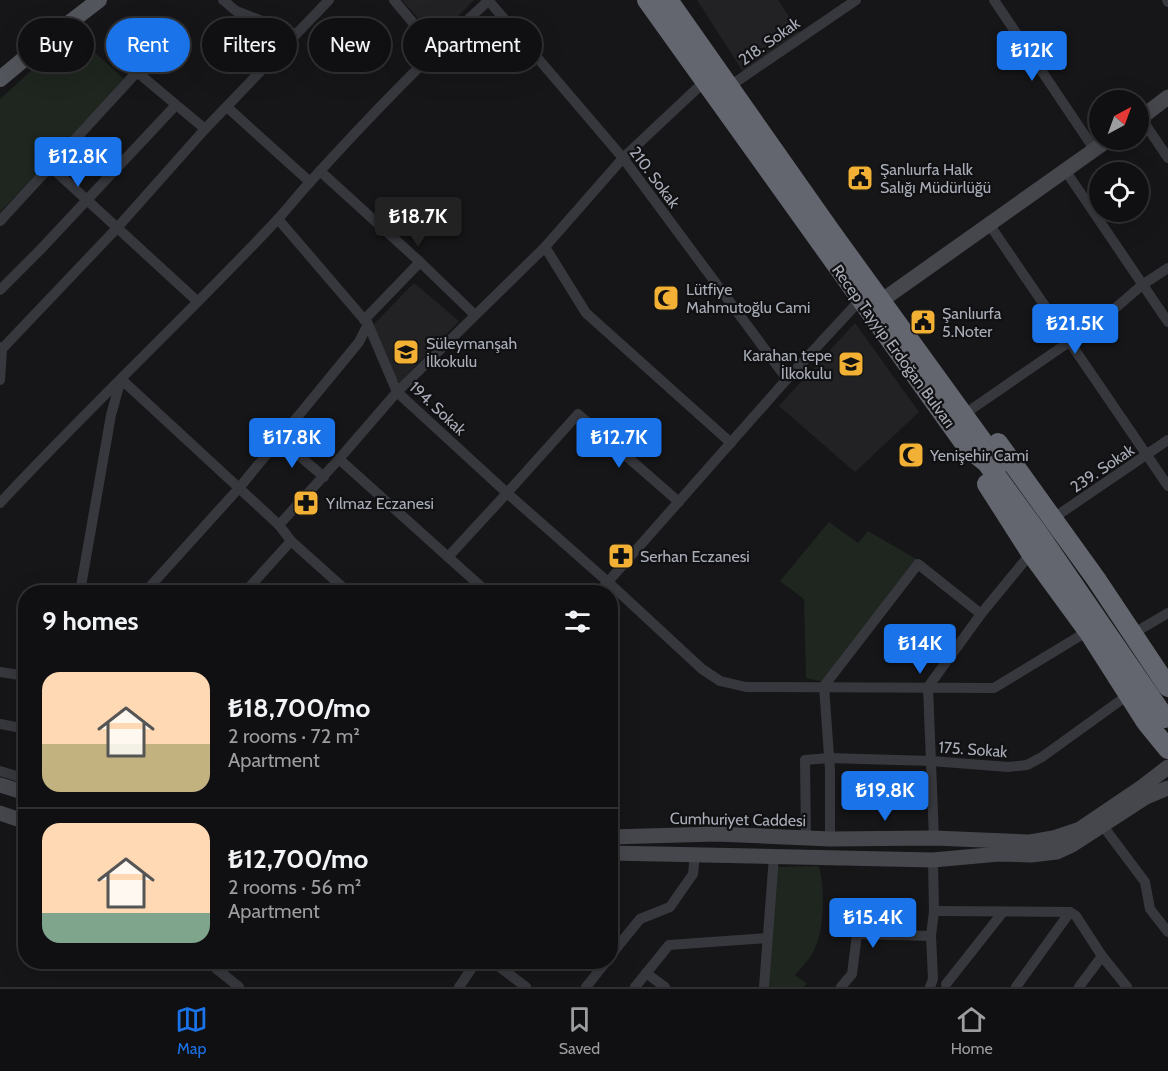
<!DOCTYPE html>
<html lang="en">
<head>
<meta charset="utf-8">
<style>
	body { margin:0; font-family:Cabin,sans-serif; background:#19191b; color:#f1f3f6; height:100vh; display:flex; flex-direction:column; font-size:22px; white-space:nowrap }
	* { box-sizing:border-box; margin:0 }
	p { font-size:20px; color:#9c9d9f }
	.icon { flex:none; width:33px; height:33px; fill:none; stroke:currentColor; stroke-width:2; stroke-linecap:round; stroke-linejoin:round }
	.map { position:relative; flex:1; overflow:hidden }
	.drawer { position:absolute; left:18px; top:585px; width:600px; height:384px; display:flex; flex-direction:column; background:#101012; border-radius:24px; box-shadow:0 6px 24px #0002,0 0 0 2px #303032 }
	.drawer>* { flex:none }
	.top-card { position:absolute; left:18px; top:18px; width:600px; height:54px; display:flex; gap:12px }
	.needle { width:39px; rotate:41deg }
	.fabs { position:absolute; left:1089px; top:90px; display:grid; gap:12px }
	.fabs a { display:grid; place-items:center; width:60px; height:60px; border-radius:50%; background:#101012; box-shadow:0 6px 24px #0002,0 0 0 2px #303032; font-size:30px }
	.price { position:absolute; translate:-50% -51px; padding:0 14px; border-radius:6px; background:#1a73e8; color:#fff; font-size:20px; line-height:39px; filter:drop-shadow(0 2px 3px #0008) }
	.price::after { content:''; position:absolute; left:50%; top:36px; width:18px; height:14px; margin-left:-9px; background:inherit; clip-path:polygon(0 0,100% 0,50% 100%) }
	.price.on { background:#222; color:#fff }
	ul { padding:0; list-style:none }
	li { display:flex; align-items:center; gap:18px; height:150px; padding:0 24px }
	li+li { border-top:2px solid #303032 }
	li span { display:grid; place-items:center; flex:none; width:168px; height:120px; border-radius:18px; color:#555 }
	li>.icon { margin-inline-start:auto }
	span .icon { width:72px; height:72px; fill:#fffc; stroke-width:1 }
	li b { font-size:26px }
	h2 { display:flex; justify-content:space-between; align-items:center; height:72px; padding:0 24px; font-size:26px }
	.tag { padding:0 21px; border-radius:27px; background:#101012; box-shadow:0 6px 24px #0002,0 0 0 2px #303032; font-size:21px; line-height:54px }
	.tag.on { background:#1a73e8; color:#fff }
	.dock { display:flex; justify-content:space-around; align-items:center; height:84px; border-top:2px solid #303032; background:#101012; font-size:16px; color:#9c9d9f }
	.dock a { display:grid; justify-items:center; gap:3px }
	.dock .on { color:#1a73e8 }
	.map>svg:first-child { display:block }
	.built { fill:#222225 }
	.green { fill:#1e261f }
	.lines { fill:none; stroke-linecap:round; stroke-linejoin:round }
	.street { stroke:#37383d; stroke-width:10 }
	.secondary { stroke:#45474d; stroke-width:15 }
	.primary { stroke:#53555c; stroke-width:16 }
	.highway { stroke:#63666e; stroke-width:20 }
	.labels { text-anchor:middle; stroke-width:4.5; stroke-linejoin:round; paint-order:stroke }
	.street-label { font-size:16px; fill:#a8adb8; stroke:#111113 }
	.poi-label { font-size:16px; fill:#a8adb8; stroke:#111113; text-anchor:start }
</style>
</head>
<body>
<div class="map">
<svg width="1168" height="987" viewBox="0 0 1168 987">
	<rect width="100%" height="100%" fill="#161618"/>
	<g class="built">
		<path d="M 402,0 L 474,0 L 447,27 L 424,25 Z"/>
		<path d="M 697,0 L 778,0 L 800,33 L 743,72 Z"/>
		<path d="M 414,283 L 459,321 L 400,382 L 394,379 L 373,325 Z"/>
		<path d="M 855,323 L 919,412 L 855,472 L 779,406 Z"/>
	</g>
	<g class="green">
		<path d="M 77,36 L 126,81 L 0,212 L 0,99 L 31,71 Z"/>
		<path d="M 829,522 L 858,543 L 868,531 L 918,560 L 825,682 L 806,678 L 804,599 L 780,581 Z"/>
		<path d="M 819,866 C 825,890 825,930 813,952 C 809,960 801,968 795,975 L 807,984 L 803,987 L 766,987 L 776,867 Z"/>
	</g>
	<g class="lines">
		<g class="street">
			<path d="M 223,0 L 236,11 L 296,34"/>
			<path d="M 394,0 L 435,49"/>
			<path d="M 488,0 L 623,158 L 787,379"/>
			<path d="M 994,0 L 1094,149"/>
			<path d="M 1167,0 L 1168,2"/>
			<path d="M 730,86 L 856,0"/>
			<path d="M 227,107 L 310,182"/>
			<path d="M 1141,118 L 1168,158"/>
			<path d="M 51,167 L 197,301"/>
			<path d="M 1065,170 L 1168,322"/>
			<path d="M 320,171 L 420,262"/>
			<path d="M 278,219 L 368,324 L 397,392 L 507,493 L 578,414 L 679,502"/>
			<path d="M 0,221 L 137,72 L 205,129"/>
			<path d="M 989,224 L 1168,486"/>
			<path d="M 545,247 L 586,313 L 731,443"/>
			<path d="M 0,290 L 41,249 L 175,106"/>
			<path d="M 364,320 L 420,262 L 475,315"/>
			<path d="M 0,347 L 2,349 L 0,380"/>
			<path d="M 0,351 L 117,228 L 205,129 L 329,0"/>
			<path d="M 963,415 L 1104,318 L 1142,285 L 1168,268"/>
			<path d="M 280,439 L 324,477"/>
			<path d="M 339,459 L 397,392 L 545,247 L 623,158 L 705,81"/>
			<path d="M 0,503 C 90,406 187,316 277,220 C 288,208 299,194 310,182 C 367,119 426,58 489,0"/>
			<path d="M 1052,519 L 1168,440"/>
			<path d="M 279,525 L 339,459 L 487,592"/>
			<path d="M 448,557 L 507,493 L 608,582 L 702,669 L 720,681 L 746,687 L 994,688 L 1088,631"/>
			<path d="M 80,592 L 111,415 L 121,379 L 279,525 L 291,541 L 348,592"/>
			<path d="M 145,592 L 239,488 L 359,342 L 368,324"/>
			<path d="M 245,592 L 291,541"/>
			<path d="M 599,592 L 787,379 L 861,299"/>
			<path d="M 1134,633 L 1168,613"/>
			<path d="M 0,672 L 26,676"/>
			<path d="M 0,724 L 26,729"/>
			<path d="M 0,771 L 26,779"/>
			<path d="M 1103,826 L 1145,882 L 1150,909 L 1168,932"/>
			<path d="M 806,837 L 805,760 L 829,758 L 931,761 L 1008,767 L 1027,765 L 1042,757 L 1128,695"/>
			<path d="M 934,838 L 928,687 L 981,614 L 1031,553"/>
			<path d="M 830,839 L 830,770 L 824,686 L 918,564 L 981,614"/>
			<path d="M 934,911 L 1070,912 L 1076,916 L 1102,956 L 1127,987"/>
			<path d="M 610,956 L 640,919 L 670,907 L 693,874 L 695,854"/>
			<path d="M 208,962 L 239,987"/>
			<path d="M 493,962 L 526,987"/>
			<path d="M 646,973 L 665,987"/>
			<path d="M 946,984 L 1003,912"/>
			<path d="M 459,987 L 476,962"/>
			<path d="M 586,987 L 606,962"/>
			<path d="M 635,987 L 669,945 L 767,938"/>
			<path d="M 764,987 L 774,856"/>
			<path d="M 841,987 L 852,974 L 857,934 L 931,936"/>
			<path d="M 930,987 L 933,979 L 931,936 L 934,911 L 933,860"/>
			<path d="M 1016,987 L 1070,912"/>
			<path d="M 1079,987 L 1102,956"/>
		</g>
		<g class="secondary">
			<path d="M 1138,120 L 1168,97"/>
			<path d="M 881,301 L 1108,140"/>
			<path d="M 0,785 L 26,793"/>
			<path d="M 0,813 L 26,822"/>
			<path d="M 610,837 L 716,834 L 830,839 L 934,838 L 1030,842 L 1053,838 L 1080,829 L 1142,787 L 1168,767"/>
			<path d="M 610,853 L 933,860 L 999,854 L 1031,855 L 1057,852 L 1072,845 L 1146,797 L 1168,788"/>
		</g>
		<path class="primary" d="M 0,79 L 42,44 L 99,0"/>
		<g class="highway">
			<path d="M 647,0 L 967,447 L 987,463 L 1040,536 L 1165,718"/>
			<path d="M 668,0 L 831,232 L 999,464"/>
			<path d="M 998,443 L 1096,579 L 1168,687"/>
			<path d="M 987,484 L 1031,553 L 1088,631 L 1146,722 L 1168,749"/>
		</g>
	</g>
	<defs>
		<g id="civic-square" transform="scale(1.35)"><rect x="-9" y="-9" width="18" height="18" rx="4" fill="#f2b134" stroke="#111113"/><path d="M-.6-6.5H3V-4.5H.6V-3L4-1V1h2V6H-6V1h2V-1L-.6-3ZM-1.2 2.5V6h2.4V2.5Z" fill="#111"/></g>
		<g id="mosque-square" transform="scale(1.35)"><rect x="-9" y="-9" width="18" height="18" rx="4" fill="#f2b134" stroke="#111113"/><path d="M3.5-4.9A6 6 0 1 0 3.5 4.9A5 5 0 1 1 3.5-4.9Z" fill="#111"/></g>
		<g id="school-square" transform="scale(1.35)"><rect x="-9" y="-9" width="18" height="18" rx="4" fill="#f2b134" stroke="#111113"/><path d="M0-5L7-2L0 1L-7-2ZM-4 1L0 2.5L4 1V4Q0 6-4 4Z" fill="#111"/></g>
		<g id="pharmacy-square" transform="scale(1.35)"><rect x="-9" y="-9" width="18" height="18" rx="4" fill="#f2b134" stroke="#111113"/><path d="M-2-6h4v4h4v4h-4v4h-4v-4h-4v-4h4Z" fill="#111"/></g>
	</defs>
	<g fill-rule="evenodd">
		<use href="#civic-square" x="860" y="178"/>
		<use href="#mosque-square" x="666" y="298"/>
		<use href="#civic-square" x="923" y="322"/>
		<use href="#school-square" x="406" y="352"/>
		<use href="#school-square" x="851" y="364"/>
		<use href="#mosque-square" x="911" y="455"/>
		<use href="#pharmacy-square" x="306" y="503"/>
		<use href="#pharmacy-square" x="621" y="556"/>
	</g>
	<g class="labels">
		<g class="street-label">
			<text transform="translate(769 41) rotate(-35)" y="6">218. Sokak</text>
			<text transform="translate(655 177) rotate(53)" y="6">210. Sokak</text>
			<text transform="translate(894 346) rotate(54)" y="6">Recep Tayyip Erdoğan Bulvarı</text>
			<text transform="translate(438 408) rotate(43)" y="6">194. Sokak</text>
			<text transform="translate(1102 468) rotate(-34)" y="6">239. Sokak</text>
			<text transform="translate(973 749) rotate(4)" y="6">175. Sokak</text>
			<text transform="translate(738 819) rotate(1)" y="6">Cumhuriyet Caddesi</text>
		</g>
		<g class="poi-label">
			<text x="880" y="175">Şanlıurfa Halk<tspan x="880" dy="18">Salığı Müdürlüğü</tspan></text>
			<text x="686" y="295">Lütfiye<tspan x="686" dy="18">Mahmutoğlu Cami</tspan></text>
			<text x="942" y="319">Şanlıurfa<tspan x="942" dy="18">5.Noter</tspan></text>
			<text x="426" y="349">Süleymanşah<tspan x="426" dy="18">İlkokulu</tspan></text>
			<text x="832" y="361" text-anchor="end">Karahan tepe<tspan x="832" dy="18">İlkokulu</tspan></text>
			<text x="930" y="461">Yenişehir Cami</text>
			<text x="326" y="509">Yılmaz Eczanesi</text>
			<text x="640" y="562">Serhan Eczanesi</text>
		</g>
	</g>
</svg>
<div class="fabs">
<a><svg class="needle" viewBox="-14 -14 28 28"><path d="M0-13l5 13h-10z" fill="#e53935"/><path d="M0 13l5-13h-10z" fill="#9c9d9f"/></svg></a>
<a><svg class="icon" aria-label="locate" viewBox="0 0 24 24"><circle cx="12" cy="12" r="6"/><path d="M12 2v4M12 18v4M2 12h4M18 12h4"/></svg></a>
</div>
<b class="price" style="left:1032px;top:82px">₺12K</b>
<b class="price" style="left:78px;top:188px">₺12.8K</b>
<b class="price on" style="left:418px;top:248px">₺18.7K</b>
<b class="price" style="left:1075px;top:355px">₺21.5K</b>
<b class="price" style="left:292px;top:469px">₺17.8K</b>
<b class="price" style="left:619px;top:469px">₺12.7K</b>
<b class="price" style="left:920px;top:675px">₺14K</b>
<b class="price" style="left:885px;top:822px">₺19.8K</b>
<b class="price" style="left:873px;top:949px">₺15.4K</b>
<div class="top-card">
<a class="tag">Buy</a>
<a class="tag on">Rent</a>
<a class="tag">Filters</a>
<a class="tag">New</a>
<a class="tag">Apartment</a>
</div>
<section class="drawer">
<h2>9 homes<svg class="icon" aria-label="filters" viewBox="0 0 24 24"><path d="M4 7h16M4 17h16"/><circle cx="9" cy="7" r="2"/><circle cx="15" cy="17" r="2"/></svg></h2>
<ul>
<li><span style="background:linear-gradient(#ffd9b3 60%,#c2b280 0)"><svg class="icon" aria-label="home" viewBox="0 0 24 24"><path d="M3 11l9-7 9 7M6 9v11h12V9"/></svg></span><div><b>₺18,700/mo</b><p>2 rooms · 72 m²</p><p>Apartment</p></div></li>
<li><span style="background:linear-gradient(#ffd9b3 75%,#7fa58c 0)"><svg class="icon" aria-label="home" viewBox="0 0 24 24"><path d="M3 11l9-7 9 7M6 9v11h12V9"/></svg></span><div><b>₺12,700/mo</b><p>2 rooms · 56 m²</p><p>Apartment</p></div></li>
</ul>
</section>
</div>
<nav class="dock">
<a class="on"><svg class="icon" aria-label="map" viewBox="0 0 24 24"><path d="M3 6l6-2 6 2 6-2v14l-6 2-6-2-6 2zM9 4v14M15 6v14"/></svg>Map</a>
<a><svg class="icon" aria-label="saved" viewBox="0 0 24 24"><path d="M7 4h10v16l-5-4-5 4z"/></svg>Saved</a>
<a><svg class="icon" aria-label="home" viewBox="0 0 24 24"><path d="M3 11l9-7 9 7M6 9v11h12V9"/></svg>Home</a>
</nav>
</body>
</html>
